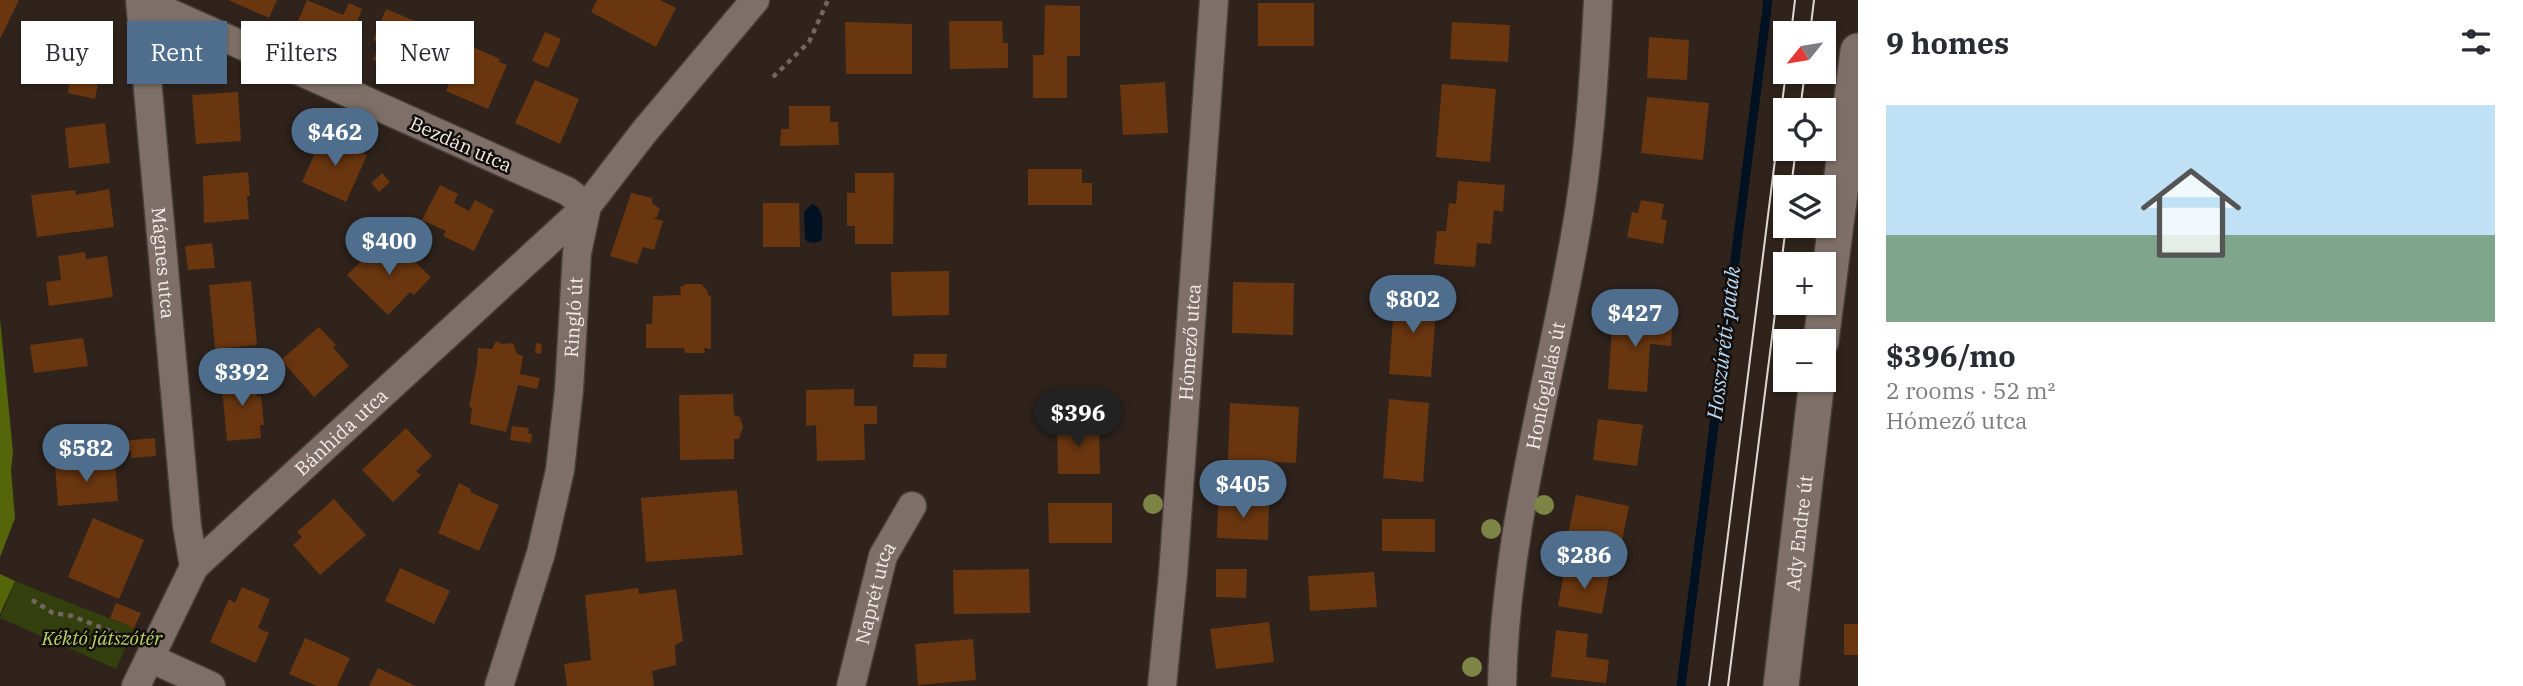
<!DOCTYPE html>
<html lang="en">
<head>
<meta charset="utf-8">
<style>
	body { margin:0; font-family:"IBM Plex Serif",serif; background:#f7f7f7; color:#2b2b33; height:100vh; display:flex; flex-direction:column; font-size:26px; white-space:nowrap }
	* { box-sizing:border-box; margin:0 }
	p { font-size:23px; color:#7c7c81 }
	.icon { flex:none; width:38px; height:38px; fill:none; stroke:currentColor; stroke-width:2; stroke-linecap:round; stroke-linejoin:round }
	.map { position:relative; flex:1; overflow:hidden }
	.panel { display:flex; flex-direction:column; background:#fff; width:665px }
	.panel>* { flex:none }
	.top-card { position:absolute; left:21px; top:21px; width:665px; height:63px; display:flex; gap:14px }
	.needle { width:46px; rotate:240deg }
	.buttons { position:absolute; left:1773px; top:21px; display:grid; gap:14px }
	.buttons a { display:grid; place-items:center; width:63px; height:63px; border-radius:0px; background:#fff; box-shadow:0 2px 5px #0004; font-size:35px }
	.price { position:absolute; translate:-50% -60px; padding:0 16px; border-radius:24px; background:#4f6d8c; color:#fff; font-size:23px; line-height:46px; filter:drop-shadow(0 2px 4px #0008) }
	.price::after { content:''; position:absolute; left:50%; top:42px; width:21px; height:16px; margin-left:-10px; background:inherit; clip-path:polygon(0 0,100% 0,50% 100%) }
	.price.selected { background:#222; color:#fff }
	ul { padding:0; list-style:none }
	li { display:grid; align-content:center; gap:14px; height:371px; padding:0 28px }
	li+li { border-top:2px solid #e1e1e2 }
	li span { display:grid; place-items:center; height:217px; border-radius:0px; color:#555 }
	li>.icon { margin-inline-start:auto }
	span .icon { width:126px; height:126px; fill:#fffc; stroke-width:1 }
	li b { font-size:30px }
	h2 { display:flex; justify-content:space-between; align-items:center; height:84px; padding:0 28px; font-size:30px }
	.tag { padding:0 24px; border-radius:0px; background:#fff; box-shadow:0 2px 5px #0004; font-size:24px; line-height:63px }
	.tag.selected { background:#4f6d8c; color:#fff }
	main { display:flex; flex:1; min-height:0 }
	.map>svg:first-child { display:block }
	.green { fill:#343f0e }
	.forest { fill:#55660a }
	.water { fill:#001222 }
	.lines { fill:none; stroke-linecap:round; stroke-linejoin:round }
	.stream { stroke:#001222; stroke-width:9 }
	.building { fill:#69360f }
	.minor-casing { stroke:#483d38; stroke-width:31 }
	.tertiary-casing { stroke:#483d38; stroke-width:38 }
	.path { stroke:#716760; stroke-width:4.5; stroke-dasharray:5 5; stroke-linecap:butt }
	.minor { stroke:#7e7068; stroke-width:28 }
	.tertiary { stroke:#7e7068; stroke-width:35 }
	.tram { stroke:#e0d8d2; stroke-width:2 }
	.tree { fill:#7c8545 }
	.labels { text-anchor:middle; stroke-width:5; stroke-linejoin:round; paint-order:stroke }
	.street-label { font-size:19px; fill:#f4ece7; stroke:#130e0b }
	.park-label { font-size:19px; font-style:italic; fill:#bbd667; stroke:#130e0b }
	.water-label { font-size:21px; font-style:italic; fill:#b5d9f7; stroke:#130e0b }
</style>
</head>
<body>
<main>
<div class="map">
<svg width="1858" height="686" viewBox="0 0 1858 686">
	<rect width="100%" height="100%" fill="#2f231c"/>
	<path class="green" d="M 15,581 L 134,628 L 116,669 L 0,618 Z"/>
	<g class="forest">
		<path d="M 0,319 L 13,452 L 11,470 L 15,518 L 0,557 Z"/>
		<path d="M 0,574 L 15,581 L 0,614 Z"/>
	</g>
	<path class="water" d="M 812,204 C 826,209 822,225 822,239 C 818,244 809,244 805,239 L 804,212 Z"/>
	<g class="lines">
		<path class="stream" d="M 1681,686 L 1768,0"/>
	</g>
	<g class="building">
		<path d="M 0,0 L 19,0 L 0,39 Z"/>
		<path d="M 228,0 L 277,0 L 269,18 Z"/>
		<path d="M 307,0 L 343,15 L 349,3 L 362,9 L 347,49 L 296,26 Z"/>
		<path d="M 597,0 L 660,0 L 676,8 L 656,47 L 591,12 Z"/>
		<rect x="1258" y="3" width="56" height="43"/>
		<path d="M 1045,5 L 1080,6 L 1080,56 L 1067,56 L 1067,98 L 1033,98 L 1033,55 L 1044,55 Z"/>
		<path d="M 386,9 L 442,32 L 429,64 L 422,61 L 415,78 L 373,60 L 380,43 L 373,40 Z"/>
		<path d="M 949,21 L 1002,21 L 1003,43 L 1008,43 L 1008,68 L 950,69 Z"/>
		<path d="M 845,22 L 912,24 L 912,74 L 846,74 Z"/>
		<path d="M 1452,22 L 1510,25 L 1508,62 L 1450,59 Z"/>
		<path d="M 545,32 L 561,39 L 548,68 L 532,61 Z"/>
		<path d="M 1649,37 L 1689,40 L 1687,80 L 1647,78 Z"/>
		<path d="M 465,47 L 472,50 L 473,47 L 500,59 L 499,62 L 507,65 L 488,109 L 446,91 Z"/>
		<path d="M 70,51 L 103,57 L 95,99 L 68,93 L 70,78 L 65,77 Z"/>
		<path d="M 535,80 L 579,99 L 560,144 L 515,123 Z"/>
		<path d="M 1165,82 L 1168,133 L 1123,135 L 1120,85 Z"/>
		<path d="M 1442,84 L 1496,89 L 1490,162 L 1436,157 Z"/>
		<path d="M 238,92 L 241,141 L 196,144 L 192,95 Z"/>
		<path d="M 1647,97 L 1709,103 L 1703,160 L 1641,153 Z"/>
		<path d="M 789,106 L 830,106 L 830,122 L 838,122 L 839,145 L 780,146 L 781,129 L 789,129 Z"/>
		<path d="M 105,123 L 110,163 L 69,168 L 65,128 Z"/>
		<path d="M 323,135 L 367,155 L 346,202 L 302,182 Z"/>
		<path d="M 1028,169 L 1082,169 L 1082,183 L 1092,183 L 1092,205 L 1028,205 Z"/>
		<path d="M 248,172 L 250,196 L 247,196 L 249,219 L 204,223 L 203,176 Z"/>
		<path d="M 382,173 L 390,182 L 379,192 L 371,183 Z"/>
		<path d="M 855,173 L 894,173 L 893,244 L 855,244 L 855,226 L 847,226 L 847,193 L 855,193 Z"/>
		<path d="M 1458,181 L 1505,185 L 1503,212 L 1494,210 L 1491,244 L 1477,243 L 1475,267 L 1434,264 L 1437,231 L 1446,231 L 1449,203 L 1456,204 Z"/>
		<path d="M 440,185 L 458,194 L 454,203 L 469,211 L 475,200 L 494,210 L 474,251 L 443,236 L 446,231 L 422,220 Z"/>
		<path d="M 109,189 L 114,227 L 37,237 L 31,195 L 75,190 L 76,195 Z"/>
		<path d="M 631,193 L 652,198 L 652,203 L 660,209 L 657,217 L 653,218 L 663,221 L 654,250 L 643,247 L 637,264 L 610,256 Z"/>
		<path d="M 1641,200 L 1664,204 L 1661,219 L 1667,220 L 1663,244 L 1627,237 L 1632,212 L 1638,213 Z"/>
		<path d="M 763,203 L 799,203 L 800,247 L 763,247 Z"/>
		<path d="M 391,239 L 431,277 L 414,295 L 410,292 L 388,315 L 347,275 L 363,259 L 368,264 Z"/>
		<path d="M 212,243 L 215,268 L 188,270 L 185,246 Z"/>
		<path d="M 85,252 L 86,259 L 107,256 L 113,297 L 49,306 L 46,282 L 61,280 L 58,256 Z"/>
		<path d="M 949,271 L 949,315 L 892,316 L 891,272 Z"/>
		<path d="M 251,281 L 257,345 L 215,349 L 209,285 Z"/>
		<path d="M 1233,282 L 1294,283 L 1293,335 L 1232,333 Z"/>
		<path d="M 686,284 L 701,284 L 707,290 L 708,295 L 711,296 L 711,349 L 704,348 L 705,353 L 685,353 L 684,348 L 646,348 L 646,324 L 652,324 L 653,296 L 681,295 L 680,287 Z"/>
		<path d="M 1395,293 L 1437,296 L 1431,377 L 1389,374 Z"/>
		<path d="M 1613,313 L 1673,317 L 1671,346 L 1650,344 L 1647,392 L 1608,389 Z"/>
		<path d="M 319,327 L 336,345 L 333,347 L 349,366 L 314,397 L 281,360 Z"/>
		<path d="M 83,338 L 88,366 L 34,373 L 30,345 Z"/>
		<path d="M 496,341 L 502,344 L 513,343 L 517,354 L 523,356 L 520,374 L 540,378 L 537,389 L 518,385 L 506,432 L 470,424 L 472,408 L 469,407 L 477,364 L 478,348 L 492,349 Z"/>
		<path d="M 536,343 L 542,344 L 541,354 L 535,353 Z"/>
		<path d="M 914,354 L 947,354 L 946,368 L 913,367 Z"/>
		<path d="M 255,374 L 257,397 L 261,396 L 264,425 L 260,425 L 261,438 L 227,441 L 221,377 Z"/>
		<path d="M 854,389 L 854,406 L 877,406 L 877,424 L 864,424 L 865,460 L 817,461 L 816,425 L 806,426 L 806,390 Z"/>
		<path d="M 733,394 L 734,415 L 740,417 L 743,427 L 739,439 L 734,439 L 734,459 L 680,460 L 679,395 Z"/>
		<path d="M 1389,399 L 1429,403 L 1423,482 L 1383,478 Z"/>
		<path d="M 1230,403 L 1299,407 L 1296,463 L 1228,460 Z"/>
		<path d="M 1598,419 L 1643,425 L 1637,466 L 1593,460 Z"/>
		<path d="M 1057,425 L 1099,425 L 1100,474 L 1058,474 Z"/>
		<path d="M 512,426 L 529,428 L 528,433 L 532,434 L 531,443 L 510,440 Z"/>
		<path d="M 406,428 L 432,456 L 416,471 L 421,475 L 393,502 L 362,470 Z"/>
		<path d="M 155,438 L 156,456 L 131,458 L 131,451 L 123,452 L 122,441 Z"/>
		<path d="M 115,461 L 118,501 L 58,506 L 55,466 Z"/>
		<path d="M 459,483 L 471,489 L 470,492 L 499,505 L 479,551 L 438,533 Z"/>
		<path d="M 737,490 L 743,555 L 646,562 L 641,498 Z"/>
		<path d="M 1576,495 L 1629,506 L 1621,546 L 1568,535 Z"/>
		<path d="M 334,499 L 366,535 L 320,575 L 293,545 L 302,537 L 297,532 Z"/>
		<path d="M 1218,501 L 1269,502 L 1268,540 L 1217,538 Z"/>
		<path d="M 1048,503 L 1112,503 L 1112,543 L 1049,543 Z"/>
		<path d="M 93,518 L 144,540 L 119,599 L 68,577 Z"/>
		<path d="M 1382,519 L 1435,519 L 1435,552 L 1382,551 Z"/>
		<path d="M 400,568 L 450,591 L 434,624 L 385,601 Z"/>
		<path d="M 1565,568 L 1609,576 L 1602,614 L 1558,606 Z"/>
		<path d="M 1029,569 L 1030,613 L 954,614 L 953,570 Z"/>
		<path d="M 1216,569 L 1247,569 L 1246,598 L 1216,597 Z"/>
		<path d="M 1374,572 L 1377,607 L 1310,611 L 1308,576 Z"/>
		<path d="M 242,587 L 270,599 L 258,628 L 269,633 L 256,663 L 210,642 L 229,599 L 235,603 Z"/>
		<path d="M 638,588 L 639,594 L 676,589 L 683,641 L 675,645 L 676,665 L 652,671 L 654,686 L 567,686 L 564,664 L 591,660 L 585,595 Z"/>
		<path d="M 116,603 L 141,613 L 134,628 L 110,618 Z"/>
		<path d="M 1269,622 L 1274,662 L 1216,669 L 1210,629 Z"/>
		<rect x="1844" y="624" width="14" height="31"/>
		<path d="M 1556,630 L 1588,634 L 1586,657 L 1609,660 L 1606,683 L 1551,677 Z"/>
		<path d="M 305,638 L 350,658 L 337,686 L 317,686 L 289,674 Z"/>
		<path d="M 973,639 L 976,680 L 918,685 L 915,644 Z"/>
		<path d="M 378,668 L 416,686 L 369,686 Z"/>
	</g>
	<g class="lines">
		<g class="minor-casing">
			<g id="minor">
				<path id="s1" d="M 140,0 L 187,526 L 194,567"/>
				<path d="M 150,658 L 211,686"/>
				<path id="s2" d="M 136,686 L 194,567 L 587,206 L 567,191 L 141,0"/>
				<path id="s3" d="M 499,686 L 541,553 L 560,470 L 569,390 L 577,253 L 587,206 L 644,132 L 755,0"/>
				<path id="s4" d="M 851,686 L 883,556 L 912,506"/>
				<path id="s5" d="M 1162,686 L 1173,574 L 1214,0"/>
				<path id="s6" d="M 1502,686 C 1505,536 1548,389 1574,242 C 1589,162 1594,81 1598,0"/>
			</g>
		</g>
		<g class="tertiary-casing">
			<g id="tertiary">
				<path d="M 1821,341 L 1858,51"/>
				<path id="s7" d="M 1781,686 L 1817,380"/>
			</g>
		</g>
		<g class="path">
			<path d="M 773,77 L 809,42 L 828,0"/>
			<path d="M 32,600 L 53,613 L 72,616 L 130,639"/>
		</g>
		<use href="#minor" class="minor"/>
		<use href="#tertiary" class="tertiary"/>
		<g class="tram">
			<path d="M 1791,33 L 1795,0"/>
			<path d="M 1810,33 L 1814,0"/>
			<path d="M 1800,110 L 1805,72"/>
			<path d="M 1791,187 L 1796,149"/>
			<path d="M 1709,686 L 1786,72"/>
			<path d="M 1728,686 L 1786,226"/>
		</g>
	</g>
	<g class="tree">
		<circle cx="1153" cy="504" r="10"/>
		<circle cx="1544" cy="505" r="10"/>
		<circle cx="1491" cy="529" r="10"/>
		<circle cx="1472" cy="667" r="10"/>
	</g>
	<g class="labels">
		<g class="street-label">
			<text transform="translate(461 144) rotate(24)" y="7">Bezdán utca</text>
			<text dy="7" stroke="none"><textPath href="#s1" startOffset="264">Mágnes utca</textPath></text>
			<text dy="7" stroke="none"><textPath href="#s3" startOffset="378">Ringló út</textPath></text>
			<text dy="7" stroke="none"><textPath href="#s5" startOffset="345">Hómező utca</textPath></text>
			<text dy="7" stroke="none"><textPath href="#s6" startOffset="304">Honfoglalás út</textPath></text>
			<text dy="7" stroke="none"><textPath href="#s2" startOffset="332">Bánhida utca</textPath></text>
			<text dy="7" stroke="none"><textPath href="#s7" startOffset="154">Ady Endre út</textPath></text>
			<text dy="7" stroke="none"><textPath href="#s4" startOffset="96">Naprét utca</textPath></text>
		</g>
		<g class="park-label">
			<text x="102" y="645">Kéktó játszótér</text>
		</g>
		<g class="water-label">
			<text transform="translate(1724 343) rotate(-83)" y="7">Hosszúréti-patak</text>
		</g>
	</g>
</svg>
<div class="buttons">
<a><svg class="needle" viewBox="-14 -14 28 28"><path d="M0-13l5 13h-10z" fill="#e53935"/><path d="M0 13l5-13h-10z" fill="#7c7c81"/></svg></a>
<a><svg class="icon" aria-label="locate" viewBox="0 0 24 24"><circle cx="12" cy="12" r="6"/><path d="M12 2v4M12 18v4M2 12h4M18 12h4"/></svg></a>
<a><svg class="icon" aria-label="layers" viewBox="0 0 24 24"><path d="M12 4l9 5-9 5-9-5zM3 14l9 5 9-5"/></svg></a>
<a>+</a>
<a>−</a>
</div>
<b class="price" style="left:335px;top:168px">$462</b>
<b class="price" style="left:389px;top:277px">$400</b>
<b class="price" style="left:1413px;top:335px">$802</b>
<b class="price" style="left:1635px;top:349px">$427</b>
<b class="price" style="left:242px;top:408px">$392</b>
<b class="price selected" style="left:1078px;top:449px">$396</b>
<b class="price" style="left:86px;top:484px">$582</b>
<b class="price" style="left:1243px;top:520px">$405</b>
<b class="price" style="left:1584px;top:591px">$286</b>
<div class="top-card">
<a class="tag">Buy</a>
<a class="tag selected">Rent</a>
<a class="tag">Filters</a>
<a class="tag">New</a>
</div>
</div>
<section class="panel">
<h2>9 homes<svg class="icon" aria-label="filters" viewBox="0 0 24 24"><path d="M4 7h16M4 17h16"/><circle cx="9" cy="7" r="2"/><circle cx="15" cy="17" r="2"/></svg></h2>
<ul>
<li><span style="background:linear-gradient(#bfe0f5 60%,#7fa58c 0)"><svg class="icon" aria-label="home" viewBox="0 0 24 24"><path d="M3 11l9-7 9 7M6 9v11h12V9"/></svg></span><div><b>$396/mo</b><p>2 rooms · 52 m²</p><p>Hómező utca</p></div></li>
</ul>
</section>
</main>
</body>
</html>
